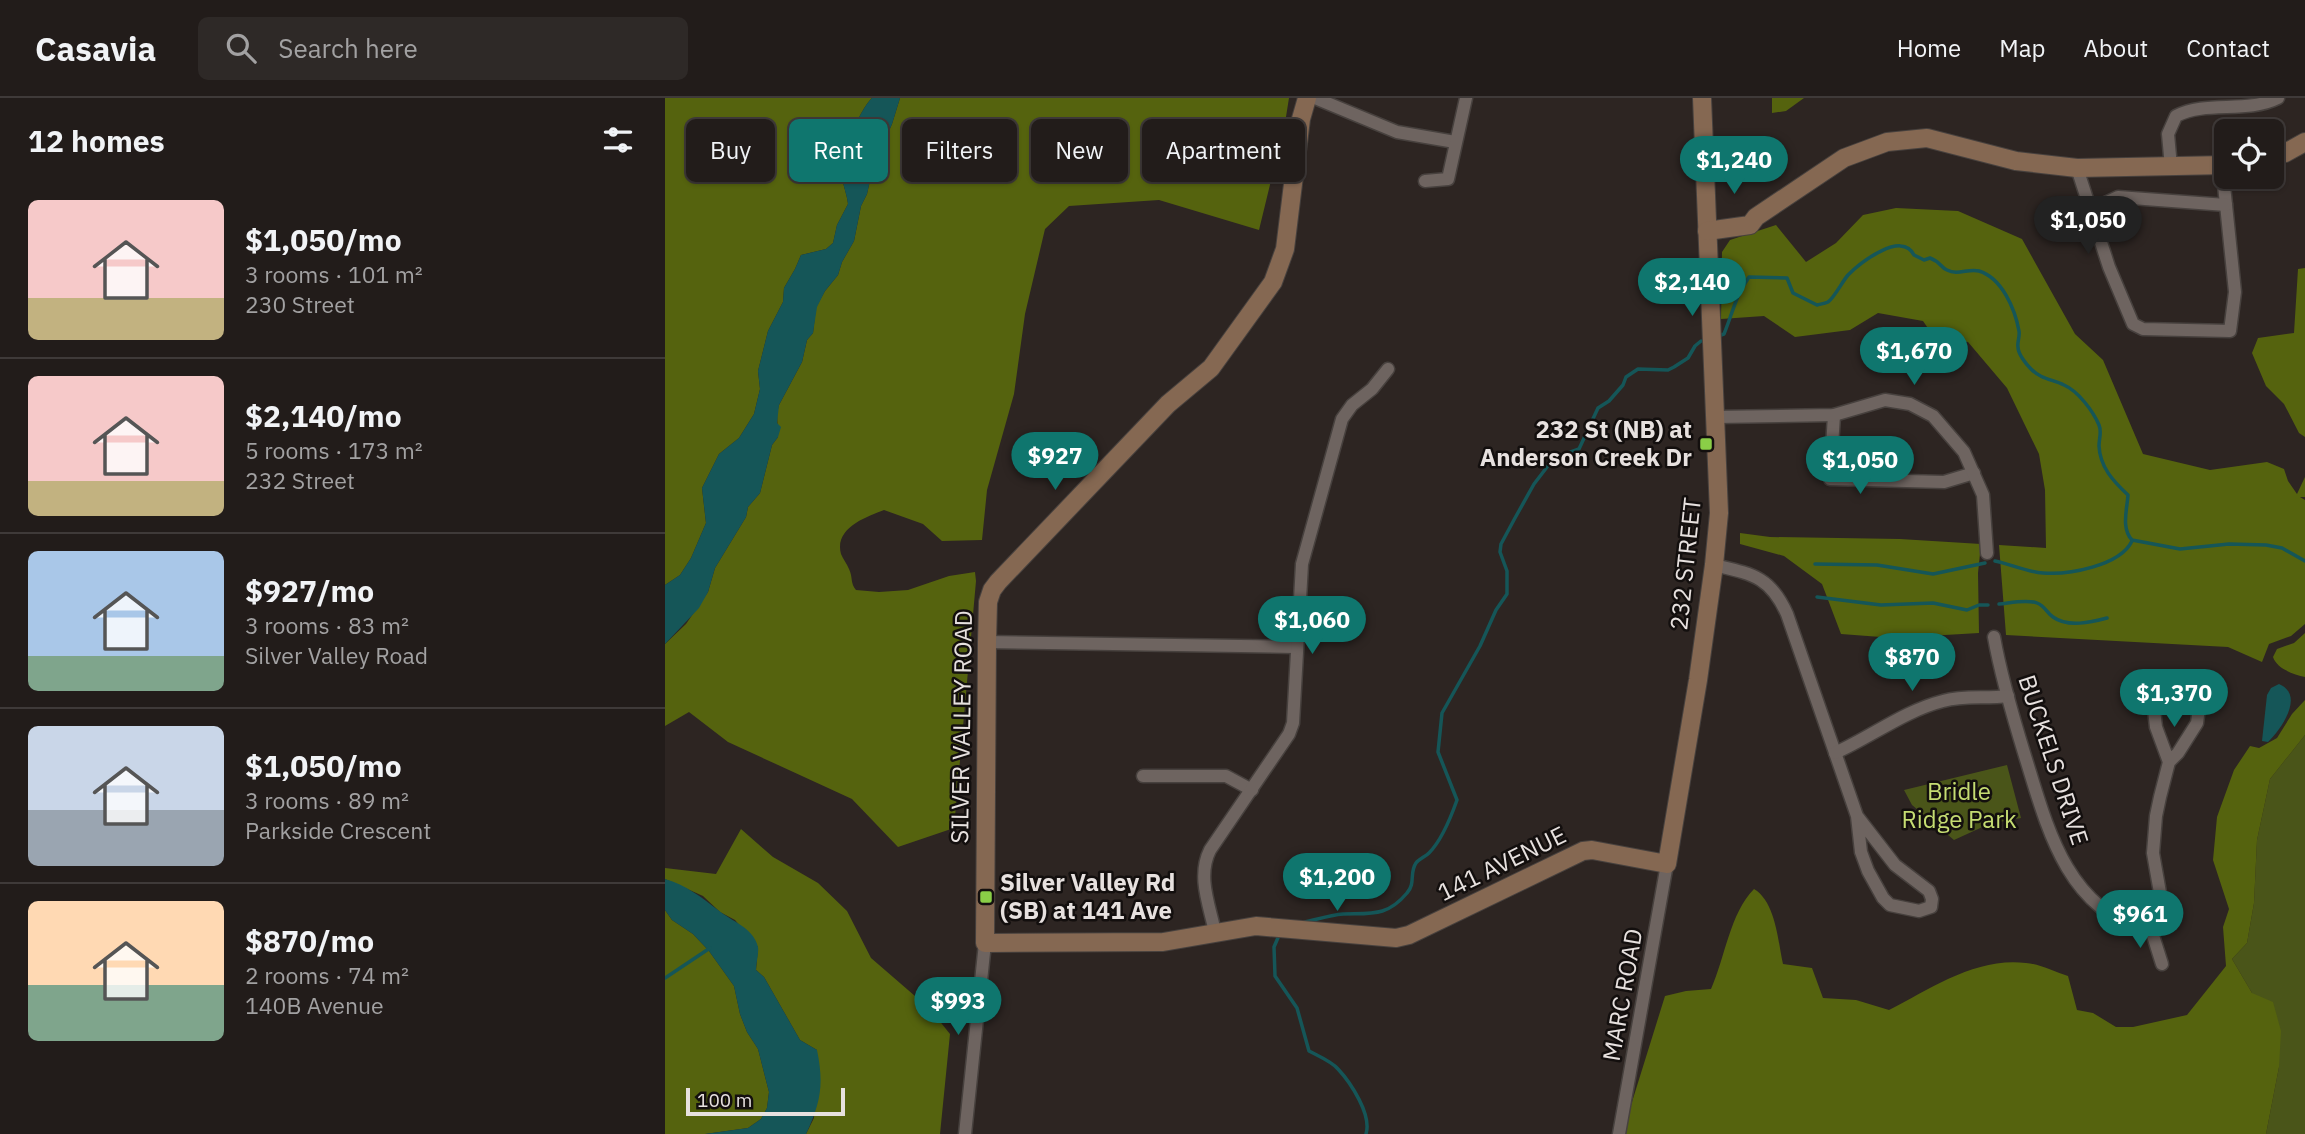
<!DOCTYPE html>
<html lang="en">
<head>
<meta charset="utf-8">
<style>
	body { margin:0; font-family:"IBM Plex Sans",sans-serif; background:#2e2927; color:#f1f3f6; height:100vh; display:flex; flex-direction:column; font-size:26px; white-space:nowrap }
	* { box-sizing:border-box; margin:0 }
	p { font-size:23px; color:#a2a1a2 }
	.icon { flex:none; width:38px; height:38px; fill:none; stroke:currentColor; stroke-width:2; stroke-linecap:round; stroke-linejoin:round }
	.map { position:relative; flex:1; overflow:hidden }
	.sheet { display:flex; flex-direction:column; background:#221c1a; width:665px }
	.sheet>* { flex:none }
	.top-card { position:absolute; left:21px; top:21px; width:665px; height:63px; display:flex; gap:14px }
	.buttons { position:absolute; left:1549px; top:21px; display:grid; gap:14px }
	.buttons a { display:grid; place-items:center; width:70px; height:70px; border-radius:10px; background:#221c1a; box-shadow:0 2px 5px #0004,0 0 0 2px #3f3a39; font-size:35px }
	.scale { position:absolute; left:21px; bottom:18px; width:159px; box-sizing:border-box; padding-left:7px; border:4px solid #e7e1df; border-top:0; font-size:19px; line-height:24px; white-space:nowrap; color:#e7e1df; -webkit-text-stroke:5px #130f0e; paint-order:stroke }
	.price { position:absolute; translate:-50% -60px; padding:0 16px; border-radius:24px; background:#0f766e; color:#fff; font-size:23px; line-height:46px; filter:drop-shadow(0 2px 4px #0008) }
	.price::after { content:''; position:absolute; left:50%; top:42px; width:21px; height:16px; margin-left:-10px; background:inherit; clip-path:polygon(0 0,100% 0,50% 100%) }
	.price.selected { background:#222; color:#fff }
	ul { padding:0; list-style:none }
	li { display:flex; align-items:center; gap:21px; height:175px; padding:0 28px }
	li+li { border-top:2px solid #3f3a39 }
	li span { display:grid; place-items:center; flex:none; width:196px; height:140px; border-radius:10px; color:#555 }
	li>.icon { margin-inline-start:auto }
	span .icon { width:84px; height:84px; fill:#fffc; stroke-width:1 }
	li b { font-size:30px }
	h2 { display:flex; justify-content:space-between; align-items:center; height:84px; padding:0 28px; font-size:30px }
	.pill { padding:0 24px; border-radius:10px; background:#221c1a; box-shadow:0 2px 5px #0004,0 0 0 2px #3f3a39; font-size:24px; line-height:63px }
	.pill.selected { background:#0f766e; color:#fff }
	header { display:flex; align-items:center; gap:42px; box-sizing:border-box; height:98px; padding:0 35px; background:#221c1a; border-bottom:2px solid #3f3a39 }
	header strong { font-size:33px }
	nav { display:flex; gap:38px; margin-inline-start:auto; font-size:24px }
	.search { width:490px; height:63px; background:#2e2927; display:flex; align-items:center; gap:18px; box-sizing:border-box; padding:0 24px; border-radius:10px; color:#a2a1a2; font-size:26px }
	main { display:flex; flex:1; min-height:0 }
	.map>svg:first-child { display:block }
	.green { fill:#4a5519 }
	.forest { fill:#55630e }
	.water { fill:#155658 }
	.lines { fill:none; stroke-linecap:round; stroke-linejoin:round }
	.stream { stroke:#155658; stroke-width:3.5 }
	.street-casing { stroke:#47413e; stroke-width:15 }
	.secondary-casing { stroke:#47413e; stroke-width:20 }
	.street { stroke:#6e6460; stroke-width:12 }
	.secondary { stroke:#856852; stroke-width:18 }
	.poi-dot { fill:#8ace47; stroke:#130f0e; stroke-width:2.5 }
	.labels { text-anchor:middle; stroke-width:5; stroke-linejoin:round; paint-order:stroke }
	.poi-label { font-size:24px; font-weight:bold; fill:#e7e1df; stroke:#130f0e; text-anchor:end }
	.street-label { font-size:24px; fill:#e7e1df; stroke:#130f0e }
	.park-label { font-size:24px; fill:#c5dc72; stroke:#130f0e }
</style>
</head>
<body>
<header>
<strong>Casavia</strong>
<div class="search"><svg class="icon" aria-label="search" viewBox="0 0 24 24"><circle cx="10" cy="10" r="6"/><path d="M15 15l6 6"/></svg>Search here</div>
<nav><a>Home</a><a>Map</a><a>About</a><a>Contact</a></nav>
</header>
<main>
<section class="sheet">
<h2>12 homes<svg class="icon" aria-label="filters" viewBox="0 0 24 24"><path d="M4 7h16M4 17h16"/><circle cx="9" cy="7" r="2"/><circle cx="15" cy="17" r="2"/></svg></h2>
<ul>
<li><span style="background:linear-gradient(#f6c9c9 70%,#c2b280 0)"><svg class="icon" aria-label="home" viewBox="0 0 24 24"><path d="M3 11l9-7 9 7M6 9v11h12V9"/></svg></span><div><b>$1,050/mo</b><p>3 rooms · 101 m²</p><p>230 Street</p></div></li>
<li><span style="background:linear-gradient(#f6c9c9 75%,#c2b280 0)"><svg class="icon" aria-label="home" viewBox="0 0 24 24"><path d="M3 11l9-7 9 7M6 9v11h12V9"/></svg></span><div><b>$2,140/mo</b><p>5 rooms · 173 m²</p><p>232 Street</p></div></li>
<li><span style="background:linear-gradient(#a9c7e8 75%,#7fa58c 0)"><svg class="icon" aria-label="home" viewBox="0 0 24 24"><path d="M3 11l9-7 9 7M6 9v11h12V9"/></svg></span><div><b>$927/mo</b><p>3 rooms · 83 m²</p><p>Silver Valley Road</p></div></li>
<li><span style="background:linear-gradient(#c9d6e8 60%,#9aa5b1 0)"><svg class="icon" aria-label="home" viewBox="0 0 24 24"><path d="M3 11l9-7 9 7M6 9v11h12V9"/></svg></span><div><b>$1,050/mo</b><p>3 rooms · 89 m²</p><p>Parkside Crescent</p></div></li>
<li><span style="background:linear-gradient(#ffd9b3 60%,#7fa58c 0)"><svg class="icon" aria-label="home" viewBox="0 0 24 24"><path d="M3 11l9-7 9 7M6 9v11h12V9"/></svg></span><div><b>$870/mo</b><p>2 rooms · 74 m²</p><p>140B Avenue</p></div></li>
</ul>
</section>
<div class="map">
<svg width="1640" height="1036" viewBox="0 0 1640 1036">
	<rect width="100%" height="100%" fill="#2d2522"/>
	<g class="green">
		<path d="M 1640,637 L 1640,1036 L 1601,1036 L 1614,969 L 1587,895 L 1567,861 L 1582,845 L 1589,805 L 1592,742 L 1605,681 Z"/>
		<path d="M 1342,667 L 1356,720 L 1324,726 L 1289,742 L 1247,707 L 1239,692 Z"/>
	</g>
	<g class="forest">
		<path d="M 0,0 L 207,0 C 193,14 176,58 177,78 C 178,88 182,96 183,106 L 172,127 L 168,145 L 161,151 L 136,157 L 130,171 L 119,190 L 118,204 L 103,233 L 93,273 L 95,291 L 89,316 L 74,340 L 54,356 L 37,390 L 41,425 L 26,460 L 15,477 L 0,487 Z"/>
		<path d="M 235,0 L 624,0 L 620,25 L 594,132 L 494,102 L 404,108 L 380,131 L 360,216 L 349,296 L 322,392 L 317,442 L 277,443 L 258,426 L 219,412 C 201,419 169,430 176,456 C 178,461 182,466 184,471 C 188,479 185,485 191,492 L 214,494 L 243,492 L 284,478 L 310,474 L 311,483 L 289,730 L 233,749 L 187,701 L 63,644 L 24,614 L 0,628 L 0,546 L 21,526 L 43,494 L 50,470 L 81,419 L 83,409 L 95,395 L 107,347 L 113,339 L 112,315 L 114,307 L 137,264 L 142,242 L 148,235 L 151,209 L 160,193 L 173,177 L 177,164 L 189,143 L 196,108 L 202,96 L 208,69 L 227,26 Z"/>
		<path d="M 1107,0 L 1139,0 L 1121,13 L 1107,15 Z"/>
		<path d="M 1231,110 L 1293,113 L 1357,141 L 1410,236 L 1438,262 L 1478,356 L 1545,372 L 1602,364 L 1619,371 L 1623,383 L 1632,396 L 1640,379 L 1640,399 L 1635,399 L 1640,402 L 1640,526 L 1626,538 L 1604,546 L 1597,564 L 1563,549 L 1341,537 L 1334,447 L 1381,450 L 1380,392 L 1374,356 L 1342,290 L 1303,244 L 1269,239 L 1258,223 L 1213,215 L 1185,232 L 1130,239 L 1099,218 L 1056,221 L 1057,154 L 1065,142 L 1111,127 L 1141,164 L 1171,145 L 1198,117 Z"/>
		<path d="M 1640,170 L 1640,339 L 1634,335 L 1619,306 L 1601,288 L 1587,255 L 1593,240 L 1629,235 L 1633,171 Z"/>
		<path d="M 1075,435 L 1105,439 L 1235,441 L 1316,446 L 1313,475 L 1314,535 L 1229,540 L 1176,536 L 1157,486 L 1119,458 L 1075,446 Z"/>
		<path d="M 1640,535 L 1640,579 C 1628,576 1612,571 1608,559 L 1612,551 L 1629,545 Z"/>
		<path d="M 1640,602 L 1640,637 L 1605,681 L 1592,742 L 1589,805 L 1582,845 L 1567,861 L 1587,895 L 1608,904 L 1616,933 L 1614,969 L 1601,1036 L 957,1036 L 1000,898 L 1021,893 L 1046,891 C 1060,860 1065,815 1089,791 C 1111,804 1113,844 1118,866 L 1147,870 L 1158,900 L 1191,902 L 1224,912 C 1267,890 1311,859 1361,865 C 1375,866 1390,874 1403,878 L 1412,912 L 1428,915 L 1451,929 L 1468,929 L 1522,917 L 1561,868 L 1558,829 L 1564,811 L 1548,762 L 1552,719 L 1569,672 L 1585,648 L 1594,650 L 1612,640 L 1627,616 Z"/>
		<path d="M 76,731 L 108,759 L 153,785 L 182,813 L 206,860 L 265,911 L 285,936 L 275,1036 L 141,1036 L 149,1020 L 152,952 L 135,942 L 99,879 L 91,872 L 93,849 L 70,822 L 55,814 L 38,798 L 0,781 L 0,770 L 51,776 Z"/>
		<path d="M 0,812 L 7,822 L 28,836 L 44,853 L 69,888 L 75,916 L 82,934 L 93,951 L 104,994 L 102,1010 L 96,1021 L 83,1030 L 40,1036 L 0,1036 Z"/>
	</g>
	<g class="water">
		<path d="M 207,0 L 235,0 L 227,26 L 208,69 L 202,96 L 196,108 L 189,143 L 177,164 L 173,177 L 160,193 L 152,209 L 148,235 L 142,242 L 137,264 L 114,307 L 112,325 L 116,329 L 113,339 L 107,347 L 95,395 L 83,409 L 81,419 L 50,470 L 43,494 L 34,510 L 0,546 L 0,487 L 15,477 L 26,460 L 41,425 L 37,390 L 54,356 L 74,340 L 89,316 L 95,291 L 93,273 L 103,233 L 118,204 L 119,190 L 130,171 L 136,157 L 161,151 L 168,145 L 172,127 L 183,106 C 182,96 178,88 177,78 C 176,58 193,14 207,0 Z"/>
		<path d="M 1614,586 C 1640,597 1617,630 1603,644 L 1597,643 L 1602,597 L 1606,590 Z"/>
		<path d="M 0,781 C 21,787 36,799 53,812 C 66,823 89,830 93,849 C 94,856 91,865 91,872 L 99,879 L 135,942 L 152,952 C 159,986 156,1004 141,1036 L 40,1036 L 83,1030 L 96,1021 L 102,1010 L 104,994 L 93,951 L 82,934 L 75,916 L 69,888 L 44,853 L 28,836 L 7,822 L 0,812 Z"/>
	</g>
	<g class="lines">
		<g class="stream">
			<path d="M 1056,237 L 1059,236 C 1068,214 1070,199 1084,179 L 1122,180 L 1128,195 L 1152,207 C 1155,206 1159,206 1163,204 C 1169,200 1177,184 1183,177 C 1195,165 1237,132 1249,157 L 1259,162 L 1265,160 C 1276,164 1275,169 1282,172 C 1293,178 1303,170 1314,173 C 1337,180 1350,211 1354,233 C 1355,239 1352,244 1353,249 C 1353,256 1361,266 1366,271 C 1377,282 1387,281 1399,287 C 1413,293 1428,313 1434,327 C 1437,334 1434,340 1434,348 C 1435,369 1448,383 1463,397 C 1462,412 1456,430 1467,442 L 1515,451 L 1564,446 L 1601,447 L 1617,450 L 1640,463"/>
			<path d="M 1330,463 C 1345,466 1362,474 1378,475 C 1403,477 1455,468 1467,443"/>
			<path d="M 1150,466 L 1212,467 L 1268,476 L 1320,465"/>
			<path d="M 1152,499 L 1216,507 L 1268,505 L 1302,512 L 1314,507 L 1323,507"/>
			<path d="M 1334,506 C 1345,505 1362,501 1372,505 C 1380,508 1382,515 1388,519 C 1403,530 1427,524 1442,520"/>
			<path d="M 640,824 C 653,821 666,817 678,816 C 706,815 722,819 742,795 C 751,785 744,775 751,765 C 754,761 760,759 764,755 C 777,742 786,719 792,702 L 773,654 L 777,615 L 815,548 L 831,512 L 842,496 L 842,473 L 835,454 L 836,446 L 850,420 L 869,386 L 889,360 L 914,351 L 933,310 L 944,303 L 958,287 L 961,279 L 973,271 L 1003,272 L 1009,269 L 1023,260 L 1030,248 L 1036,243"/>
			<path d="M 615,835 L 609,849 L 610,878 L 632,910 L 644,953 C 653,958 666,963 673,971 C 686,985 707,1017 701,1036"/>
			<path d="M 0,880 L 45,850"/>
		</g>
		<g class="street-casing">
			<g id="street">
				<path d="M 650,0 L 732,34 L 790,44"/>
				<path d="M 1506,69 L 1503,36 L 1511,18 C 1542,2 1581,16 1613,0"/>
				<path d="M 1412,70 L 1444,169 L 1468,226 L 1478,231 L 1565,233 L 1570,194 L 1557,68"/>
				<path d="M 760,83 L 783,81 L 801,0"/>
				<path d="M 1425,112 L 1453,99 L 1561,107"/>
				<path d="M 1169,317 L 1165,381 L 1279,384 L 1309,375"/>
				<path d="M 1051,319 L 1169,317 L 1220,302 L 1245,306 L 1268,318 L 1299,354 L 1318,397 L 1322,455"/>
				<path d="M 1049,467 C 1087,476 1105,478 1122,516 L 1192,718 L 1196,754 L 1203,773 L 1218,800 L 1225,807 L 1254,813 L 1266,809 L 1267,801 L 1264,793 L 1230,767 L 1192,718"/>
				<path d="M 1329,539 C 1336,579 1348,619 1360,658 C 1381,725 1400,809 1478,831 L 1484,830 L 1493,820 L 1497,806 L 1488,755 L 1491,718 L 1495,699 L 1504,664 L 1513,655 L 1532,625 L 1534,610 L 1529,605 L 1521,603 L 1499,602 L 1489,612 L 1491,629 L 1504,664"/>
				<path d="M 322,544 L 631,549"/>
				<path d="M 1170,655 C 1206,639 1239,613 1278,603 C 1299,597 1321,601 1343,598"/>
				<path d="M 478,678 L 561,678 L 587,692"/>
				<path d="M 1485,828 L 1497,866"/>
				<path d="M 550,834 C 544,806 532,778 545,752 L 624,636 L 628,625 L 637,466 L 677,321 L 687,307 L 707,291 L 723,271"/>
				<path d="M 300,1036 L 320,845"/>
				<path d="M 954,1036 L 1002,766"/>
			</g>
		</g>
		<g class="secondary-casing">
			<g id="secondary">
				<path d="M 642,0 L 636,21 L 620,151 L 608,184 L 546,270 L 503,306 L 333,484 L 327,492 L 323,504 L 322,544 L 320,845 L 498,844 L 591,828 L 731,840 L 744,837 L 918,753 L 927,752 L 1002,766 L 1033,582 L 1049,467 L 1054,415 L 1037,0"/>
				<path d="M 1606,57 L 1620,55 L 1640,44"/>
				<path d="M 1042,133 L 1085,127 L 1091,119 L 1179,60 L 1222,44 L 1262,40 L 1351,63 L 1412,70 L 1561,67"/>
			</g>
		</g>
		<use href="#street" class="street"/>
		<use href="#secondary" class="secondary"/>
	</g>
	<g class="poi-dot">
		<rect x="1034" y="339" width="14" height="14" rx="3.5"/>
		<rect x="314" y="792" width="14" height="14" rx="3.5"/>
	</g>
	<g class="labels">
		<g class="poi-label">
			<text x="1027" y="340">232 St (NB) at<tspan x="1027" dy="28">Anderson Creek Dr</tspan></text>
			<text x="335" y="793" text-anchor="start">Silver Valley Rd<tspan x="335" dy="28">(SB) at 141 Ave</tspan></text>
		</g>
		<g class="street-label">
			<text transform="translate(1021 466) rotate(-84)" y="8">232 STREET</text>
			<text transform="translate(297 629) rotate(-89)" y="8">SILVER VALLEY ROAD</text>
			<text transform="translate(1388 662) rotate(72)" y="8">BUCKELS DRIVE</text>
			<text transform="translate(837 766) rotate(-26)" y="8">141 AVENUE</text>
			<text transform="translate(958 897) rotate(-80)" y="8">MARC ROAD</text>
		</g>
		<g class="park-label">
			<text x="1294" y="702">Bridle<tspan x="1294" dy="28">Ridge Park</tspan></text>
		</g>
	</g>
</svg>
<div class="buttons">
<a><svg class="icon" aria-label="locate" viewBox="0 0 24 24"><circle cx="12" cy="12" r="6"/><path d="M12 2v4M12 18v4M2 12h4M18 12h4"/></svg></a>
</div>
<div class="scale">100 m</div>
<b class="price" style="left:1069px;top:98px">$1,240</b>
<b class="price selected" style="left:1423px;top:158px">$1,050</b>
<b class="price" style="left:1027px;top:220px">$2,140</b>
<b class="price" style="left:1249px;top:289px">$1,670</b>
<b class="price" style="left:390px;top:394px">$927</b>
<b class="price" style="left:1195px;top:398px">$1,050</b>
<b class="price" style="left:647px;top:558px">$1,060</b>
<b class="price" style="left:1247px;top:595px">$870</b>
<b class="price" style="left:1509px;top:631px">$1,370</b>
<b class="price" style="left:672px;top:815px">$1,200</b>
<b class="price" style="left:1475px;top:852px">$961</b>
<b class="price" style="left:293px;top:939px">$993</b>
<div class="top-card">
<a class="pill">Buy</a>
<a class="pill selected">Rent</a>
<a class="pill">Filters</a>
<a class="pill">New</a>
<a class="pill">Apartment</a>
</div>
</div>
</main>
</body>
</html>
